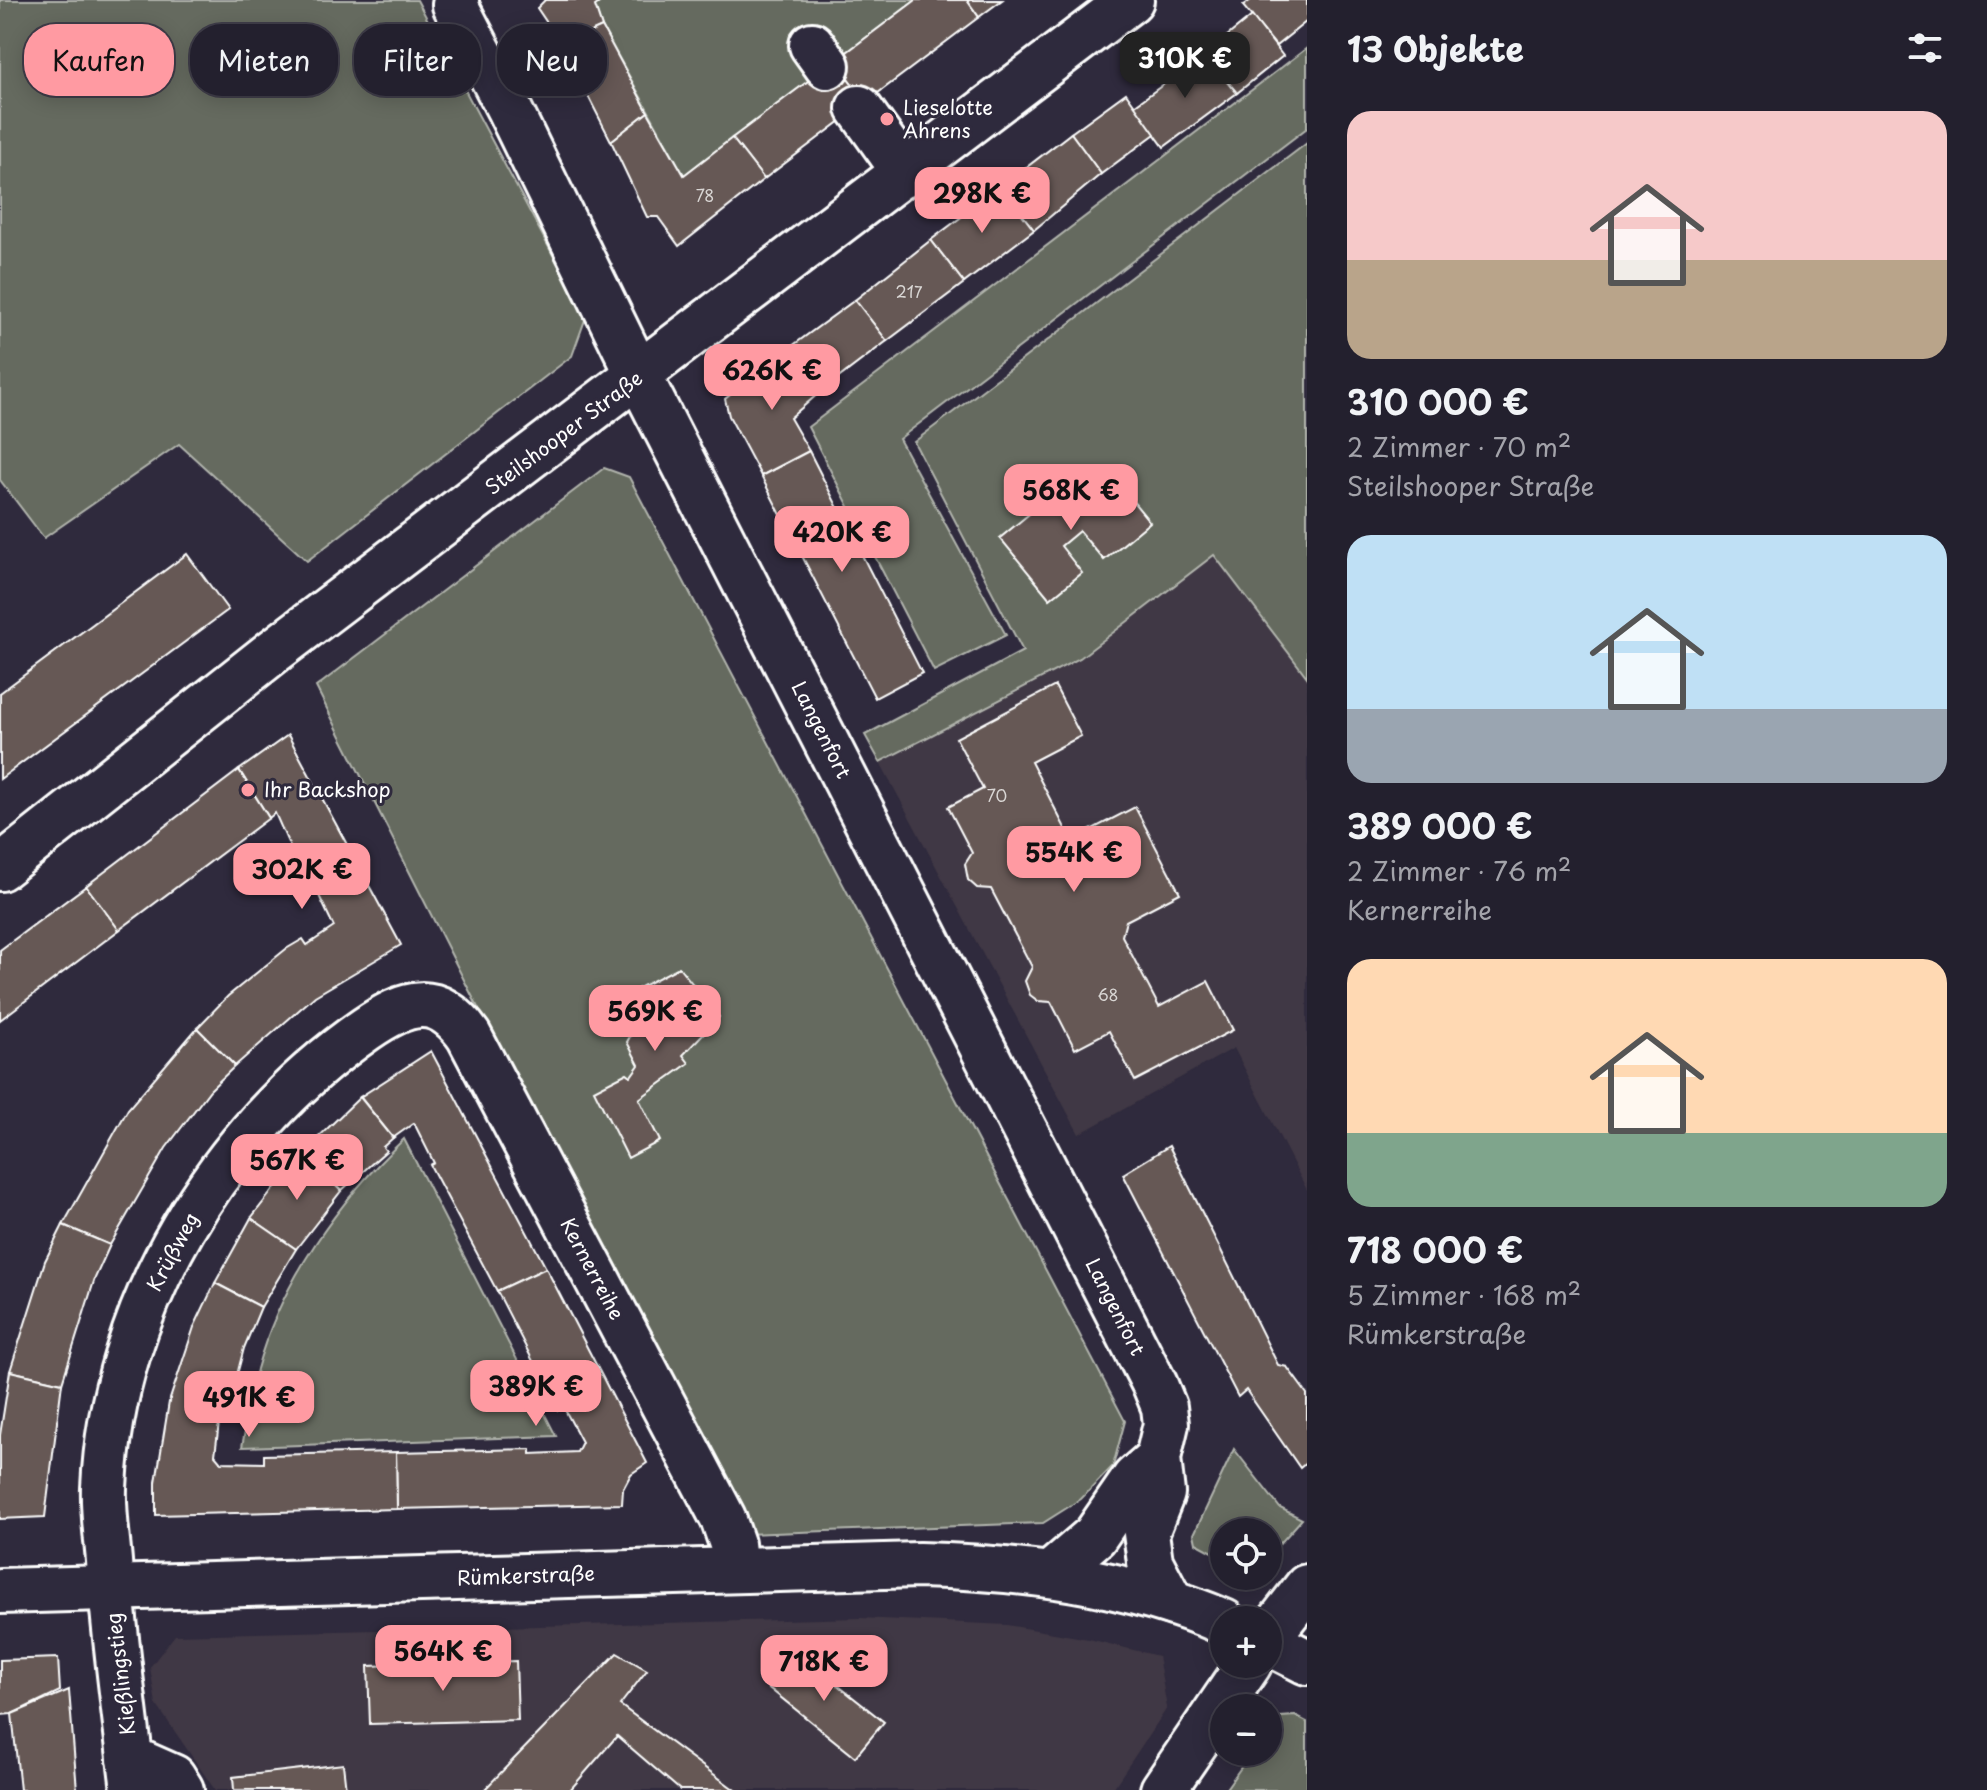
<!DOCTYPE html>
<html lang="de">
<head>
<meta charset="utf-8">
<style>
	body { margin:0; font-family:"Playpen Sans",sans-serif; background:#2b2836; color:#f1f3f6; height:100vh; display:flex; flex-direction:column; font-size:30px; white-space:nowrap }
	* { box-sizing:border-box; margin:0 }
	p { font-size:26px; color:#a3a3aa }
	.icon { flex:none; width:44px; height:44px; fill:none; stroke:currentColor; stroke-width:2; stroke-linecap:round; stroke-linejoin:round }
	.map { position:relative; flex:1; overflow:hidden }
	.details { display:flex; flex-direction:column; background:#23202e; width:680px }
	.details>* { flex:none }
	.banner { position:absolute; left:24px; top:24px; width:760px; height:72px; display:flex; gap:16px }
	.fabs { position:absolute; left:1210px; top:1518px; display:grid; gap:16px }
	.fabs a { display:grid; place-items:center; width:72px; height:72px; border-radius:50%; background:#23202e; box-shadow:0 4px 20px #0003,0 0 0 2px #403e4a; font-size:40px }
	.price { position:absolute; translate:-50% -68px; padding:0 18px; border-radius:16px; background:#ff9aa2; color:#111; font-size:26px; line-height:52px; filter:drop-shadow(0 2px 4px #0008) }
	.price::after { content:''; position:absolute; left:50%; top:48px; width:24px; height:18px; margin-left:-12px; background:inherit; clip-path:polygon(0 0,100% 0,50% 100%) }
	.price.on { background:#222; color:#fff }
	ul { padding:0; list-style:none }
	li { display:grid; align-content:center; gap:16px; height:424px; padding:0 40px }
	li span { display:grid; place-items:center; height:248px; border-radius:24px; color:#555 }
	li>.icon { margin-inline-start:auto }
	span .icon { width:144px; height:144px; fill:#fffc; stroke-width:1 }
	li b { font-size:34px }
	h2 { display:flex; justify-content:space-between; align-items:center; height:96px; padding:0 40px; font-size:34px }
	.chip { padding:0 28px; border-radius:32px; background:#23202e; box-shadow:0 4px 20px #0003,0 0 0 2px #403e4a; font-size:28px; line-height:72px }
	.chip.on { background:#ff9aa2; color:#111 }
	main { display:flex; flex:1; min-height:0 }
	.map>svg:first-child { display:block }
	.built { fill:#403844 }
	.green { fill:#656b5e; stroke:#b2b5ae; stroke-width:2 }
	.building { fill:#665955; stroke:#fff; stroke-width:2 }
	.lines { fill:none; stroke-linecap:round; stroke-linejoin:round }
	.minor-casing { stroke:#fff; stroke-width:50 }
	.minor { stroke:#2f2a3d; stroke-width:44 }
	.poi-dot { fill:#ff9aa2; stroke:#2f2a3d; stroke-width:3 }
	.labels { text-anchor:middle; stroke-width:6; stroke-linejoin:round; paint-order:stroke }
	.number-label { font-size:16px; fill:#d9d6d4 }
	.poi-label { font-size:20px; fill:#fff; stroke:#2f2a3d; text-anchor:start }
	.street-label { font-size:20px; fill:#fff; stroke:#2f2a3d }
</style>
</head>
<body>
<main>
<div class="map">
<svg width="1307" height="1790" viewBox="0 0 1307 1790">
	<rect width="100%" height="100%" fill="#2f2a3d"/>
	<filter id="ink" filterUnits="userSpaceOnUse"><feTurbulence type="fractalNoise" baseFrequency=".0125" numOctaves="2"/><feDisplacementMap in="SourceGraphic" scale="16" xChannelSelector="R" yChannelSelector="G"/><feConvolveMatrix kernelMatrix="1 2 1 2 8 2 1 2 1" color-interpolation-filters="sRGB"/></filter>
	<g filter="url(#ink)">
		<g class="built">
			<path d="M 1214,555 L 1307,677 L 1307,1190 L 1234,1048 L 1079,1134 L 880,762 L 1080,658 Z"/>
			<path d="M 860,1618 L 1007,1625 L 1089,1639 L 1158,1656 L 1167,1708 L 1112,1790 L 215,1790 L 156,1704 L 150,1667 L 175,1635 Z"/>
		</g>
		<g class="green">
			<path d="M 0,0 L 417,0 L 586,317 L 572,356 L 307,561 L 179,444 L 44,538 L 0,480 Z"/>
			<path d="M 603,0 L 916,0 L 684,175 L 602,27 L 595,6 Z"/>
			<path d="M 1307,48 L 1307,128 L 899,439 L 1006,635 L 934,671 L 808,427 Z"/>
			<path d="M 1307,143 L 1307,677 L 1214,555 L 1080,658 L 880,762 L 865,735 L 1023,651 L 914,442 Z"/>
			<path d="M 604,468 L 629,477 L 1125,1421 L 1113,1466 L 1081,1499 L 1043,1523 L 744,1534 L 316,687 Z"/>
			<path d="M 404,1139 L 556,1436 L 242,1447 C 247,1421 251,1394 257,1369 C 281,1282 339,1200 404,1139 Z"/>
			<path d="M 1234,1449 L 1280,1508 L 1302,1519 L 1268,1557 L 1268,1532 L 1224,1532 L 1224,1558 L 1196,1543 L 1194,1534 Z"/>
			<path d="M 1295,1716 L 1307,1722 L 1307,1790 L 1225,1790 L 1252,1752 L 1268,1752 L 1271,1724 L 1280,1717 Z"/>
		</g>
		<g class="building">
			<path d="M 545,0 L 603,0 L 595,6 L 602,27 L 562,45 L 537,8 Z"/>
			<path d="M 916,0 L 967,0 L 979,17 L 866,102 L 835,61 Z"/>
			<path d="M 967,0 L 1002,0 L 979,17 Z"/>
			<path d="M 1251,0 L 1307,0 L 1307,21 L 1276,46 L 1243,6 Z"/>
			<path d="M 1252,16 L 1283,56 L 1237,93 L 1205,54 Z"/>
			<path d="M 602,27 L 648,112 L 611,141 L 562,45 Z"/>
			<path d="M 1205,54 L 1237,93 L 1164,147 L 1134,106 Z"/>
			<path d="M 835,61 L 866,102 L 764,179 L 732,138 Z"/>
			<path d="M 1126,93 L 1155,134 L 1101,174 L 1071,133 Z"/>
			<path d="M 648,112 L 684,175 L 732,138 L 764,179 L 679,246 L 658,217 L 647,217 L 611,141 Z"/>
			<path d="M 1071,133 L 1101,174 L 1034,230 L 1001,187 Z"/>
			<path d="M 1001,187 L 1034,230 L 964,283 L 931,240 Z"/>
			<path d="M 931,240 L 964,283 L 887,341 L 855,300 Z"/>
			<path d="M 855,300 L 887,341 L 820,392 L 788,349 Z"/>
			<path d="M 788,349 L 820,392 L 790,418 L 809,451 L 761,476 L 729,416 L 725,399 Z"/>
			<path d="M 809,451 L 922,673 L 875,698 L 761,476 Z"/>
			<path d="M 1079,473 L 1108,508 L 1126,493 L 1150,522 L 1104,560 L 1079,531 L 1061,546 L 1082,573 L 1050,599 L 1000,538 Z"/>
			<path d="M 187,554 L 228,610 L 0,779 L 0,693 Z"/>
			<path d="M 1055,686 L 1081,736 L 1031,762 L 1067,832 L 1081,835 L 1135,807 L 1180,893 L 1126,921 L 1122,936 L 1159,1007 L 1208,981 L 1233,1030 L 1135,1081 L 1109,1031 L 1075,1049 L 1051,1002 L 1038,1001 L 1030,995 L 1025,981 L 1032,967 L 991,889 L 977,888 L 968,880 L 965,864 L 972,853 L 948,807 L 983,789 L 956,738 Z"/>
			<path d="M 288,735 L 401,945 L 315,996 L 235,1066 L 197,1028 L 228,996 L 286,949 L 303,939 L 307,945 L 334,927 L 314,885 L 308,888 L 275,813 L 269,818 L 239,770 Z"/>
			<path d="M 239,770 L 269,818 L 119,930 L 86,886 Z"/>
			<path d="M 86,886 L 119,930 L 0,1020 L 0,950 Z"/>
			<path d="M 679,967 L 719,1017 L 683,1055 L 689,1063 L 639,1099 L 660,1141 L 628,1158 L 594,1090 L 627,1073 L 631,1076 L 639,1065 L 627,1042 L 633,1031 L 629,993 Z"/>
			<path d="M 197,1028 L 235,1066 L 210,1090 L 166,1148 L 110,1245 L 63,1225 L 128,1109 Z"/>
			<path d="M 431,1051 L 546,1268 L 497,1291 L 430,1165 L 434,1163 L 414,1123 L 393,1138 L 360,1097 Z"/>
			<path d="M 360,1097 L 393,1138 L 383,1147 L 386,1151 L 341,1191 L 302,1153 Z"/>
			<path d="M 1169,1146 L 1278,1365 L 1287,1367 L 1307,1394 L 1307,1462 L 1300,1468 L 1246,1390 L 1238,1397 L 1123,1174 Z"/>
			<path d="M 302,1153 L 341,1191 L 296,1249 L 251,1218 Z"/>
			<path d="M 251,1218 L 296,1249 L 261,1307 L 215,1283 Z"/>
			<path d="M 63,1225 L 110,1245 L 95,1278 L 62,1383 L 10,1371 L 45,1261 Z"/>
			<path d="M 546,1268 L 647,1463 L 631,1474 L 623,1489 L 622,1504 L 397,1509 L 396,1452 L 531,1449 L 531,1454 L 577,1452 L 582,1442 L 564,1408 L 558,1410 L 497,1291 Z"/>
			<path d="M 215,1283 L 261,1307 L 244,1348 L 224,1424 L 219,1423 L 215,1455 L 221,1462 L 264,1463 L 264,1455 L 396,1452 L 397,1509 L 156,1515 L 156,1482 L 169,1402 L 194,1327 Z"/>
			<path d="M 10,1371 L 62,1383 L 45,1517 L 0,1519 L 0,1435 Z"/>
			<path d="M 792,1649 L 884,1722 L 855,1757 L 764,1684 Z"/>
			<path d="M 617,1653 L 647,1670 L 620,1705 L 735,1790 L 680,1790 L 617,1736 L 570,1790 L 484,1790 Z"/>
			<path d="M 58,1658 L 60,1691 L 12,1714 L 0,1715 L 0,1660 Z"/>
			<path d="M 516,1661 L 518,1720 L 370,1724 L 368,1666 Z"/>
			<path d="M 69,1690 L 77,1790 L 20,1790 L 12,1714 Z"/>
			<path d="M 343,1764 L 346,1790 L 234,1790 L 233,1777 Z"/>
		</g>
		<g class="lines">
			<g class="minor-casing">
				<g id="minor">
					<path d="M 456,0 L 455,5 L 509,109 L 639,376 L 1155,1385 L 1164,1407 L 1166,1424 L 1158,1458 L 1162,1493 L 1146,1533 L 1150,1562 L 1171,1602"/>
					<path d="M 812,45 L 827,66"/>
					<path d="M 859,108 L 906,174"/>
					<path d="M 0,868 L 274,651 L 1131,0"/>
					<path d="M 1052,1573 L 1095,1536 L 1135,1478 L 1158,1458"/>
					<path d="M 0,1591 L 919,1565 C 1024,1568 1126,1580 1224,1622"/>
					<path d="M 1268,1637 L 1307,1587"/>
					<path d="M 1268,1642 L 1307,1662"/>
					<path d="M 130,1758 L 173,1777 L 181,1790"/>
					<path d="M 134,1790 C 125,1714 114,1637 109,1561 C 107,1537 103,1512 104,1488 C 112,1306 219,1131 366,1029 C 407,1001 437,991 469,1036 L 723,1518 L 732,1544 L 735,1569"/>
					<path d="M 1163,1790 L 1249,1664"/>
				</g>
			</g>
			<use href="#minor" class="minor"/>
		</g>
	</g>
	<g class="poi-dot">
		<circle cx="887" cy="119" r="8"/>
		<circle cx="248" cy="790" r="8"/>
	</g>
	<g class="labels">
		<g class="number-label">
			<text x="705" y="202">78</text>
			<text x="909" y="298">217</text>
			<text x="997" y="802">70</text>
			<text x="1108" y="1001">68</text>
		</g>
		<g class="poi-label">
			<text x="903" y="115">Lieselotte<tspan x="903" dy="23">Ahrens</tspan></text>
			<text x="264" y="797">Ihr Backshop</text>
		</g>
		<g class="street-label">
			<text transform="translate(564 433) rotate(-37)" y="7">Steilshooper Straße</text>
			<text transform="translate(821 730) rotate(63)" y="7">Langenfort</text>
			<text transform="translate(173 1252) rotate(-62)" y="7">Krüßweg</text>
			<text transform="translate(592 1269) rotate(62)" y="7">Kernerreihe</text>
			<text transform="translate(1115 1307) rotate(63)" y="7">Langenfort</text>
			<text transform="translate(526 1576) rotate(-2)" y="7">Rümkerstraße</text>
			<text transform="translate(121 1674) rotate(-97)" y="7">Kießlingstieg</text>
		</g>
	</g>
</svg>
<div class="fabs">
<a><svg class="icon" aria-label="locate" viewBox="0 0 24 24"><circle cx="12" cy="12" r="6"/><path d="M12 2v4M12 18v4M2 12h4M18 12h4"/></svg></a>
<a>+</a>
<a>−</a>
</div>
<b class="price on" style="left:1185px;top:100px">310K €</b>
<b class="price" style="left:982px;top:235px">298K €</b>
<b class="price" style="left:772px;top:412px">626K €</b>
<b class="price" style="left:1071px;top:532px">568K €</b>
<b class="price" style="left:842px;top:574px">420K €</b>
<b class="price" style="left:1074px;top:894px">554K €</b>
<b class="price" style="left:302px;top:911px">302K €</b>
<b class="price" style="left:655px;top:1053px">569K €</b>
<b class="price" style="left:297px;top:1202px">567K €</b>
<b class="price" style="left:536px;top:1428px">389K €</b>
<b class="price" style="left:249px;top:1439px">491K €</b>
<b class="price" style="left:443px;top:1693px">564K €</b>
<b class="price" style="left:824px;top:1703px">718K €</b>
<div class="banner">
<a class="chip on">Kaufen</a>
<a class="chip">Mieten</a>
<a class="chip">Filter</a>
<a class="chip">Neu</a>
</div>
</div>
<section class="details">
<h2>13 Objekte<svg class="icon" aria-label="filters" viewBox="0 0 24 24"><path d="M4 7h16M4 17h16"/><circle cx="9" cy="7" r="2"/><circle cx="15" cy="17" r="2"/></svg></h2>
<ul>
<li><span style="background:linear-gradient(#f6c9c9 60%,#b9a48a 0)"><svg class="icon" aria-label="home" viewBox="0 0 24 24"><path d="M3 11l9-7 9 7M6 9v11h12V9"/></svg></span><div><b>310 000 €</b><p>2 Zimmer · 70 m²</p><p>Steilshooper Straße</p></div></li>
<li><span style="background:linear-gradient(#bfe0f5 70%,#9aa5b1 0)"><svg class="icon" aria-label="home" viewBox="0 0 24 24"><path d="M3 11l9-7 9 7M6 9v11h12V9"/></svg></span><div><b>389 000 €</b><p>2 Zimmer · 76 m²</p><p>Kernerreihe</p></div></li>
<li><span style="background:linear-gradient(#ffd9b3 70%,#7fa58c 0)"><svg class="icon" aria-label="home" viewBox="0 0 24 24"><path d="M3 11l9-7 9 7M6 9v11h12V9"/></svg></span><div><b>718 000 €</b><p>5 Zimmer · 168 m²</p><p>Rümkerstraße</p></div></li>
</ul>
</section>
</main>
</body>
</html>
